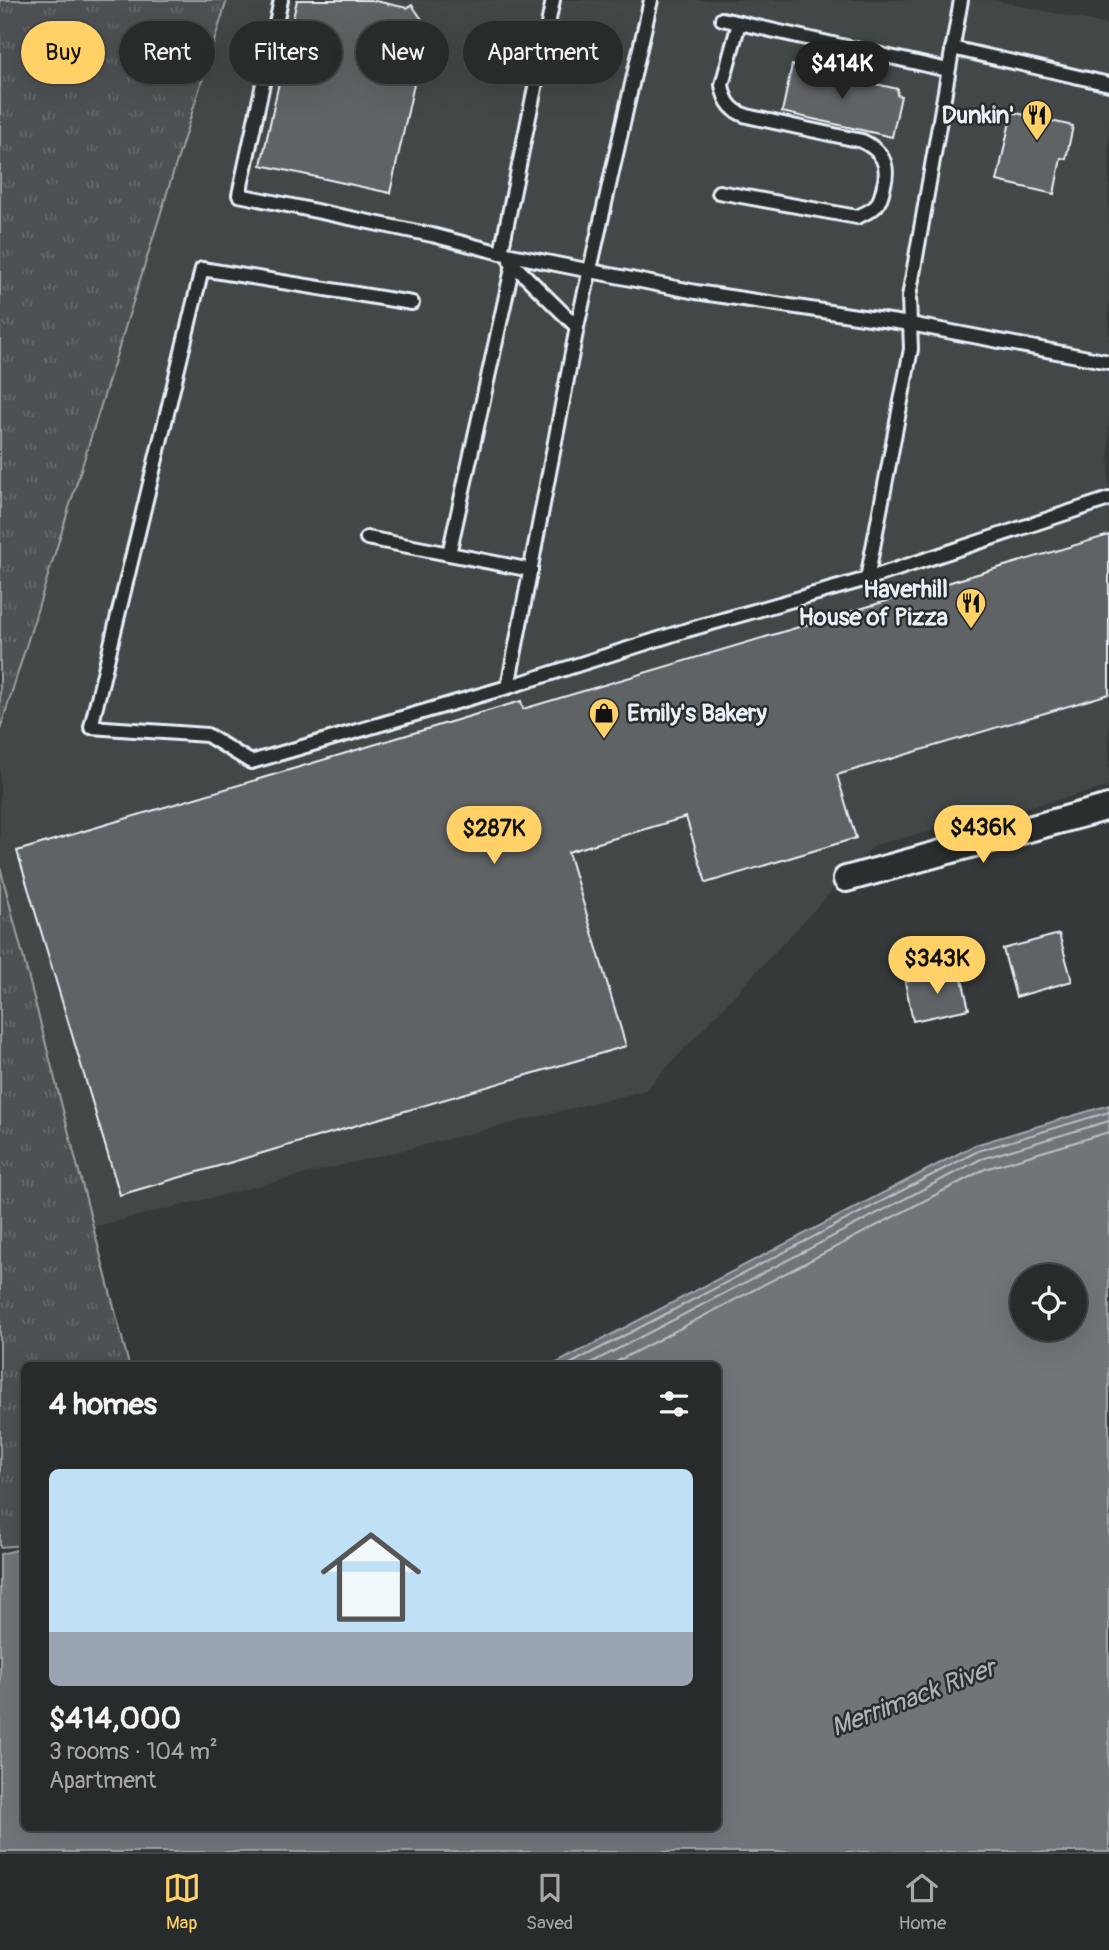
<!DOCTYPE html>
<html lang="en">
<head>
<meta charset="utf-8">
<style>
	body { margin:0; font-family:Pangolin,sans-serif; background:#303334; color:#f1f3f6; height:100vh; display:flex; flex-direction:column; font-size:26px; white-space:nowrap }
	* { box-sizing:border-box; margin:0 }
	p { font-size:23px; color:#a5a7a9 }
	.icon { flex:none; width:38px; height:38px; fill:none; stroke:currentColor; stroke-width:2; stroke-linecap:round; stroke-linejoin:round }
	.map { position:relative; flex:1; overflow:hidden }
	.side { position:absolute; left:21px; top:1362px; width:700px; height:469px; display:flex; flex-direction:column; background:#282b2c; border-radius:10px; box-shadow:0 7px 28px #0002,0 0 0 2px #444748 }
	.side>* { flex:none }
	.banner { position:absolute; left:21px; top:21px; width:700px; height:63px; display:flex; gap:14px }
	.fabs { position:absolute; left:1010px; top:1264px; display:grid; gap:14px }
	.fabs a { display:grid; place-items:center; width:77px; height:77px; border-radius:50%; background:#282b2c; box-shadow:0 7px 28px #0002,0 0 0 2px #444748; font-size:35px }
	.price { position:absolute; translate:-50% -60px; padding:0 16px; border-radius:24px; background:#ffd166; color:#111; font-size:23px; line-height:46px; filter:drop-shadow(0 2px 4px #0008) }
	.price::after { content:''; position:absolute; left:50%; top:42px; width:21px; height:16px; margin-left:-10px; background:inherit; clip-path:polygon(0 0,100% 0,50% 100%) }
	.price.on { background:#222; color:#fff }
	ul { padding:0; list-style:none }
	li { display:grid; align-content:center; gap:14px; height:371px; padding:0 28px }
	li span { display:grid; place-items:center; height:217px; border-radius:10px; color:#555 }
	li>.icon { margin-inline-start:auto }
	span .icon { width:126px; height:126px; fill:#fffc; stroke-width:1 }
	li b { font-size:30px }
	h2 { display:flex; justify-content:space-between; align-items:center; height:84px; padding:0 28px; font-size:30px }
	.pill { padding:0 24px; border-radius:32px; background:#282b2c; box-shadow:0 7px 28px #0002,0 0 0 2px #444748; font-size:24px; line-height:63px }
	.pill.on { background:#ffd166; color:#111 }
	.menu { display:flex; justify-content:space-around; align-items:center; height:98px; border-top:2px solid #444748; background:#282b2c; font-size:19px; color:#a5a7a9 }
	.menu a { display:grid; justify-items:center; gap:4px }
	.menu .on { color:#ffd166 }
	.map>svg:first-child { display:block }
	.built { fill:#424647 }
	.park { fill:url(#park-tufts); stroke:#9aa1a5; stroke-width:2 }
	.water { fill:#707579; stroke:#a0a7ac; stroke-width:2; fill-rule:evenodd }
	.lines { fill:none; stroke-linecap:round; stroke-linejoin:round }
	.shore { stroke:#b8bfc5; stroke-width:2 }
	.building { fill:#5f6365; stroke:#e8f1f8; stroke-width:2 }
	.lane-casing { stroke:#e8f1f8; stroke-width:18 }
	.street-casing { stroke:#e8f1f8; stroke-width:30 }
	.lane { stroke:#2a2d2e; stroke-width:12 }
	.street { stroke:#2a2d2e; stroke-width:24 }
	.labels { text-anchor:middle; stroke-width:5; stroke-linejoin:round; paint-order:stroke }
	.poi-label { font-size:24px; font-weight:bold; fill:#e8f1f8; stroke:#2a2d2e; text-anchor:end }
	.water-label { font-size:26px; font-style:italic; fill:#acb3b8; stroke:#2a2d2e }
</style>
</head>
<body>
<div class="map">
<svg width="1109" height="1852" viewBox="0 0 1109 1852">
	<defs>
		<pattern id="park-tufts" width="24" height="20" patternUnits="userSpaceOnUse" patternTransform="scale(1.75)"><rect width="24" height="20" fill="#4d5152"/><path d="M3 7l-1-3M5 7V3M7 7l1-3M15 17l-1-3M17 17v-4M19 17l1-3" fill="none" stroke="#676a6c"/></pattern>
	</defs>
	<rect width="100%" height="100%" fill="#35393a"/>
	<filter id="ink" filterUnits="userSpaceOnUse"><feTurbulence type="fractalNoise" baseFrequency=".0143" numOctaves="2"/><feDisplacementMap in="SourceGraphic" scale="14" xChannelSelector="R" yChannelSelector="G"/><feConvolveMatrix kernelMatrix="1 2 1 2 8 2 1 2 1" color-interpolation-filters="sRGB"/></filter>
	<g filter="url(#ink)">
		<path class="built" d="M 227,0 L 994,0 L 1109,25 L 1109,787 L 875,845 L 646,1090 L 93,1227 L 0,867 L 0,730 Z"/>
		<g class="park">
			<path d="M 0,0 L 227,0 L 0,730 Z"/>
			<path d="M 0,867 L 129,1365 L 24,1365 L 24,1545 L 0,1547 Z"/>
		</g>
		<path class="water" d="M 1109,1105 L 1109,1852 L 0,1852 L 0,1554 L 24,1548 L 24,1827 L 718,1827 L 718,1365 L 553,1365 L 975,1145 ZM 1022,1276 L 1074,1276 L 1074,1328 L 1022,1328 Z"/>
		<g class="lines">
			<g class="shore">
				<path d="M 568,1365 L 978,1151 L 1109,1112"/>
				<path d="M 587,1365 L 981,1159 L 1109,1121"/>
				<path d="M 610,1365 L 985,1169 L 1109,1132"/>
			</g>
		</g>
		<g class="building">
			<path d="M 297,0 L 371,0 L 407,8 L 412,5 L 430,31 L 425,34 L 390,193 L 261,165 Z"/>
			<path d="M 792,65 L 898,89 L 897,95 L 901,96 L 892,137 L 782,112 Z"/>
			<path d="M 1012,112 L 1073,126 L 1066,159 L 1061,158 L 1054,194 L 997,181 Z"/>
			<path d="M 1109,535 L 1109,694 L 837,775 L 856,838 L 706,883 L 686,817 L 568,852 L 626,1046 L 120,1195 L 17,851 L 521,701 L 523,709 Z"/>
			<path d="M 1059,934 L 1072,981 L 1016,997 L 1003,949 Z"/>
			<path d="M 960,970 L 969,1009 L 913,1021 L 905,982 Z"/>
		</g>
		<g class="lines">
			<g class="lane-casing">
				<g id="lane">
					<path d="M 281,0 L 239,195 L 432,235 L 501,253 L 696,292 L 910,324 L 1109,362"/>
					<path d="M 722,19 L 948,70"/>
					<path d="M 952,48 L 1109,84"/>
					<path d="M 719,192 L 857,217 C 863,214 871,211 876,206 C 881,200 882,193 884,185 C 890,164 881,150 862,141 L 751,117 C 733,113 725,103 722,85 L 739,23"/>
					<path d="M 501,253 L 553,0"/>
					<path d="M 510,261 L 577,327"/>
					<path d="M 412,303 L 202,269 L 91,727 L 207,735 L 251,762 L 508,687 L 687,630 L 867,579 L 1109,499"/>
					<path d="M 367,538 L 531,570"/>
					<path d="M 449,554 L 513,264"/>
					<path d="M 867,579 L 911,349 L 909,297 L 961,0"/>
					<path d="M 508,687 L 577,327 L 651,0"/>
				</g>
			</g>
			<g class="street-casing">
				<path id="street" d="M 846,879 L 1109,807"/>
			</g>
			<use href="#lane" class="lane"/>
			<use href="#street" class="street"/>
		</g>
	</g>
	<defs>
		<g id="restaurant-pin" transform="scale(1.575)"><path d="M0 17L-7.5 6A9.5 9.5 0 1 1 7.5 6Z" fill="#ffd166" stroke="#2a2d2e"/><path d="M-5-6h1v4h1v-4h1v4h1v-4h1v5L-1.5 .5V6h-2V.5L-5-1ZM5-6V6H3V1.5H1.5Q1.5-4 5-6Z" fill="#111"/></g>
		<g id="shop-pin" transform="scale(1.575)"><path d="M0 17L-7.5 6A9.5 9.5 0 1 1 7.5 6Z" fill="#ffd166" stroke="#2a2d2e"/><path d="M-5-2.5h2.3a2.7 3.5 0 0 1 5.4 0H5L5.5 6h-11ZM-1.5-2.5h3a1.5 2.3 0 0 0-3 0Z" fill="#111"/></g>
	</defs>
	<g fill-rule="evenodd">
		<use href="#restaurant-pin" x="1037" y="115"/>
		<use href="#restaurant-pin" x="971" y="603"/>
		<use href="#shop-pin" x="604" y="713"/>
	</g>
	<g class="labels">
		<g class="poi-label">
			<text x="1014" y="123">Dunkin'</text>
			<text x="948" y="597">Haverhill<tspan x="948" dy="28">House of Pizza</tspan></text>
			<text x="627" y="721" text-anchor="start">Emily's Bakery</text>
		</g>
		<g class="water-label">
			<text transform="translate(913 1697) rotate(-21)" y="9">Merrimack River</text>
		</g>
	</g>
</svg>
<div class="fabs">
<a><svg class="icon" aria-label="locate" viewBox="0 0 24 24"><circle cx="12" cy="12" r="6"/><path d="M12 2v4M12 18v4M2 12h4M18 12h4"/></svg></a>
</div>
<b class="price on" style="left:842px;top:101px">$414K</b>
<b class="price" style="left:983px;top:865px">$436K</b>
<b class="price" style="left:494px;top:866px">$287K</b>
<b class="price" style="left:937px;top:996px">$343K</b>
<div class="banner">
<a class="pill on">Buy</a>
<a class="pill">Rent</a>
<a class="pill">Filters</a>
<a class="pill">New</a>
<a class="pill">Apartment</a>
</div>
<section class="side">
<h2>4 homes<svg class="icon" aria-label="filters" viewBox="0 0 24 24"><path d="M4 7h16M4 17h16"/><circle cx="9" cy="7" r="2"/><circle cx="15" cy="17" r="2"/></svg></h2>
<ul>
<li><span style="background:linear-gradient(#bfe0f5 75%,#9aa5b1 0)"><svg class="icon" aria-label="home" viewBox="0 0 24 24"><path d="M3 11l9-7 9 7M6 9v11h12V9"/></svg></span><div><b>$414,000</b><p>3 rooms · 104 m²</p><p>Apartment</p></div></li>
</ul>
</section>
</div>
<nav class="menu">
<a class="on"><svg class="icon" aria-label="map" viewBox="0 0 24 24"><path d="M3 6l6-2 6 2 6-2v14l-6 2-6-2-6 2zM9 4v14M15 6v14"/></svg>Map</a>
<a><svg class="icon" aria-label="saved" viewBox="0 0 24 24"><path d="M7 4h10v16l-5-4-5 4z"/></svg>Saved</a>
<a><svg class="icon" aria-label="home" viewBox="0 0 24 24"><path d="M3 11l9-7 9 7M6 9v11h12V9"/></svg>Home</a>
</nav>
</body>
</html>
